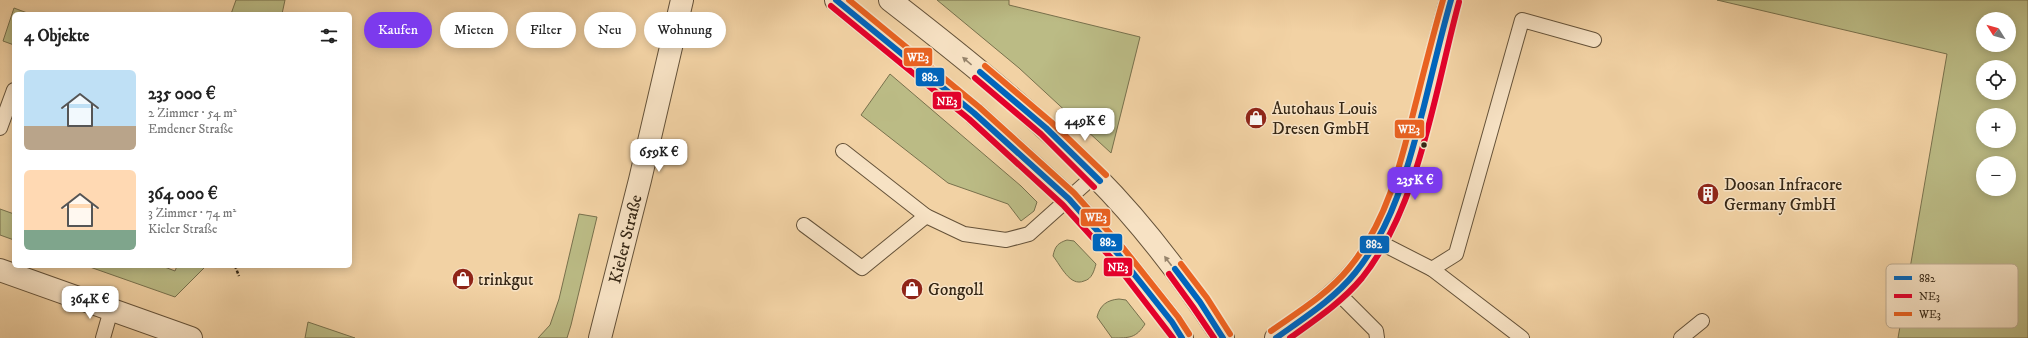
<!DOCTYPE html>
<html lang="de">
<head>
<meta charset="utf-8">
<style>
	body { margin:0; font-family:"IM FELL DW Pica",serif; background:#f6f6f6; color:#222; height:100vh; display:flex; flex-direction:column; font-size:15px; white-space:nowrap }
	* { box-sizing:border-box; margin:0 }
	p { font-size:13px; color:#767676 }
	.icon { flex:none; width:22px; height:22px; fill:none; stroke:currentColor; stroke-width:2; stroke-linecap:round; stroke-linejoin:round }
	.map { position:relative; flex:1; overflow:hidden }
	.details { position:absolute; left:12px; top:12px; width:340px; height:256px; display:flex; flex-direction:column; background:#fff; border-radius:6px; box-shadow:0 2px 10px #0003 }
	.details>* { flex:none }
	.top-card { position:absolute; left:364px; top:12px; width:380px; height:36px; display:flex; gap:8px }
	.needle { width:26px; rotate:307deg }
	.controls { position:absolute; left:1976px; top:12px; display:grid; gap:8px }
	.controls a { display:grid; place-items:center; width:40px; height:40px; border-radius:50%; background:#fff; box-shadow:0 2px 10px #0003; font-size:20px }
	.price { position:absolute; translate:-50% -34px; padding:0 9px; border-radius:8px; background:#fff; color:#222; font-size:13px; line-height:26px; filter:drop-shadow(0 1px 2px #0008) }
	.price::after { content:''; position:absolute; left:50%; top:24px; width:12px; height:9px; margin-left:-6px; background:inherit; clip-path:polygon(0 0,100% 0,50% 100%) }
	.price.active { background:#7c3aed; color:#fff }
	ul { padding:0; list-style:none }
	li { display:flex; align-items:center; gap:12px; height:100px; padding:0 12px }
	li span { display:grid; place-items:center; flex:none; width:112px; height:80px; border-radius:6px; color:#555 }
	li>.icon { margin-inline-start:auto }
	span .icon { width:48px; height:48px; fill:#fffc; stroke-width:1 }
	li b { font-size:17px }
	h2 { display:flex; justify-content:space-between; align-items:center; height:48px; padding:0 12px; font-size:17px }
	.chip { padding:0 14px; border-radius:18px; background:#fff; box-shadow:0 2px 10px #0003; font-size:14px; line-height:36px }
	.chip.active { background:#7c3aed; color:#fff }
	.map>svg:first-child { display:block }
	.green { fill:#bbbb85; stroke:#78714d; fill-rule:evenodd }
	.lines { fill:none; stroke-linecap:round; stroke-linejoin:round }
	.service-casing { stroke:#655239; stroke-width:16 }
	.minor-casing { stroke:#655239; stroke-width:24 }
	.path { stroke:#362715; stroke-width:2.5; stroke-dasharray:3 2; stroke-linecap:butt }
	.service { stroke:#f7e2c4; stroke-width:14 }
	.minor { stroke:#f7e2c4; stroke-width:22 }
	.bus-1-casing { stroke:#f7e2c4; stroke-width:9 }
	.bus-2-casing { stroke:#f7e2c4; stroke-width:9 }
	.bus-3-casing { stroke:#f7e2c4; stroke-width:9 }
	.bus-1 { stroke:#0065bd; stroke-width:6 }
	.bus-2 { stroke:#e4002b; stroke-width:6 }
	.bus-3 { stroke:#e96221; stroke-width:6 }
	.oneway { fill:#96846c }
	.bus-dot { fill:#362715; stroke:#f7e2c4; stroke-width:1.5 }
	.labels { text-anchor:middle; stroke-width:3; stroke-linejoin:round; paint-order:stroke }
	.poi-label { font-size:17px; fill:#362715; stroke:#f7e2c4; text-anchor:start }
	.street-label { font-size:17px; fill:#362715; stroke:#f7e2c4 }
	.key { fill:#f7e2c4; stroke:#bdaa90; stroke-width:1 }
	.key-label { font-size:11px; fill:#362715 }
	.line-badge { stroke:#f7e2c4; stroke-width:1.5 }
	.badge-label { font-size:11px; text-anchor:middle; font-weight:bold; fill:#fff }
</style>
</head>
<body>
<div class="map">
<svg width="2028" height="338" viewBox="0 0 2028 338">
	<rect width="100%" height="100%" fill="#f2d2a4"/>
	<filter id="stains"><feTurbulence type="fractalNoise" baseFrequency=".005" numOctaves="4"/><feColorMatrix values="0 0 0 0 .2 0 0 0 0 .09 0 0 0 0 .02 0 0 0 .5 -.17"/></filter>
	<radialGradient id="worn" r=".72"><stop offset=".6" stop-color="#630" stop-opacity="0"/><stop offset="1" stop-color="#630" stop-opacity=".3"/></radialGradient>
	<g class="green">
		<path d="M 236,0 L 285,0 L 282,14 L 231,14 Z"/>
		<path d="M 937,0 L 1009,0 L 1009,5 L 1140,37 L 1111,153 L 1019,68 Z"/>
		<path d="M 1717,0 L 2028,0 L 2028,338 L 1898,338 L 1947,54 ZM 1983,19 L 2009,19 L 2009,45 L 1983,45 ZM 1983,67 L 2009,67 L 2009,93 L 1983,93 ZM 1983,115 L 2009,115 L 2009,141 L 1983,141 ZM 1983,163 L 2009,163 L 2009,189 L 1983,189 Z"/>
		<path d="M 14,8 L 30,14 L 14,14 L 14,45 L 3,41 Z"/>
		<path d="M 890,74 L 1021,186 L 1037,202 L 1034,211 L 1021,221 L 1008,204 L 948,183 L 861,115 Z"/>
		<path d="M 0,209 L 14,214 L 14,240 L 0,235 Z"/>
		<path d="M 579,214 L 597,217 L 571,325 L 567,338 L 538,338 L 550,325 L 559,299 Z"/>
		<path d="M 1067,240 L 1074,241 L 1096,264 C 1094,271 1092,279 1084,281 C 1070,287 1061,266 1053,256 C 1055,246 1058,243 1067,240 Z"/>
		<path d="M 87,266 L 162,266 L 175,271 L 177,266 L 206,266 L 175,297 Z"/>
		<path d="M 1119,299 L 1126,300 L 1145,324 C 1136,338 1130,338 1112,338 L 1097,317 C 1100,305 1107,300 1119,299 Z"/>
		<path d="M 308,322 L 355,338 L 305,338 Z"/>
	</g>
	<g class="lines">
		<g class="service-casing">
			<g id="service">
				<path d="M 0,128 L 14,90"/>
				<path d="M 843,151 L 926,216 L 964,234 L 1006,240 L 1029,234 L 1095,175"/>
				<path d="M 804,225 L 862,268 L 926,216"/>
				<path d="M 1377,241 L 1432,269 L 1522,338"/>
				<path d="M 1432,269 L 1456,254 L 1522,20 L 1594,40"/>
				<path d="M 1337,292 L 1376,331 L 1377,338"/>
				<path d="M 103,338 L 111,310"/>
				<path d="M 1681,338 L 1702,321"/>
			</g>
		</g>
		<g class="minor-casing">
			<g id="minor">
				<path d="M 836,0 L 974,113 L 1069,199 L 1118,254 L 1172,322 L 1182,338"/>
				<path d="M 890,0 C 961,55 1031,111 1094,175 C 1143,224 1185,280 1223,338"/>
				<path d="M 0,270 L 191,338"/>
				<path d="M 600,338 L 640,180 L 682,0"/>
				<path d="M 1276,338 C 1304,318 1333,299 1355,273 C 1394,226 1409,166 1423,109 C 1432,73 1441,36 1451,0"/>
			</g>
		</g>
		<path class="path" d="M 235,266 L 239,276"/>
		<use href="#service" class="service"/>
		<use href="#minor" class="minor"/>
		<g class="bus-1-casing">
			<g id="bus-1">
				<path d="M 836,0 L 974,113 L 1069,199 L 1118,254 L 1172,322 L 1182,338"/>
				<path d="M 980,72 L 1046,128 L 1100,181"/>
				<path d="M 1175,269 L 1200,302 L 1223,338"/>
				<path d="M 1276,338 C 1304,318 1334,299 1355,273 C 1394,225 1409,164 1424,106 C 1433,70 1441,35 1451,0"/>
			</g>
		</g>
		<g class="bus-2-casing">
			<g id="bus-2">
				<path d="M 831,6 L 969,119 L 1063,205 L 1112,259 L 1173,338"/>
				<path d="M 975,78 L 1041,134 L 1094,187"/>
				<path d="M 1169,274 L 1193,307 L 1214,338"/>
				<path d="M 1290,338 C 1315,320 1342,302 1362,278 C 1420,205 1435,90 1459,2"/>
			</g>
		</g>
		<g class="bus-3-casing">
			<g id="bus-3">
				<path d="M 849,0 L 979,107 L 1074,193 L 1124,249 L 1178,317 L 1189,334"/>
				<path d="M 985,66 L 1051,122 L 1106,175"/>
				<path d="M 1181,264 L 1207,298 L 1230,334"/>
				<path d="M 1271,331 C 1298,312 1328,294 1349,268 C 1387,222 1401,163 1415,106 C 1424,71 1433,35 1443,0"/>
			</g>
		</g>
		<use href="#bus-1" class="bus-1"/>
		<use href="#bus-2" class="bus-2"/>
		<use href="#bus-3" class="bus-3"/>
	</g>
	<defs><path id="oneway-solid" d="M-6-.8H1V-3.2L6.5 0L1 3.2V.8H-6Z"/></defs>
	<g class="oneway">
		<use href="#oneway-solid" transform="translate(967 61) rotate(-140)"/>
		<use href="#oneway-solid" transform="translate(1168 261) rotate(-127)"/>
	</g>
	<defs>
		<g id="shop-disc" transform="scale(1.15)"><circle r="9.5" fill="#8f2418" stroke="#f7e2c4"/><path d="M-5-2.5h2.3a2.7 3.5 0 0 1 5.4 0H5L5.5 6h-11ZM-1.5-2.5h3a1.5 2.3 0 0 0-3 0Z" fill="#fff"/></g>
		<g id="building-disc" transform="scale(1.15)"><circle r="9.5" fill="#8f2418" stroke="#f7e2c4"/><path d="M-4-6H4V6H1V3H-1V6H-4ZM-2.5-4.3h1.7v1.8h-1.7ZM.8-4.3h1.7v1.8H.8ZM-2.5-1h1.7V.8h-1.7ZM.8-1h1.7V.8H.8Z" fill="#fff"/></g>
	</defs>
	<g fill-rule="evenodd">
		<use href="#shop-disc" x="1256" y="118"/>
		<use href="#building-disc" x="1708" y="194"/>
		<use href="#shop-disc" x="463" y="279"/>
		<use href="#shop-disc" x="912" y="289"/>
	</g>
	<circle class="bus-dot" cx="1424" cy="145" r="3.5"/>
	<g class="labels">
		<g class="poi-label">
			<text x="1272" y="114">Autohaus Louis<tspan x="1272" dy="20">Dresen GmbH</tspan></text>
			<text x="1724" y="190">Doosan Infracore<tspan x="1724" dy="20">Germany GmbH</tspan></text>
			<text x="478" y="285">trinkgut</text>
			<text x="928" y="295">Gongoll</text>
		</g>
		<g class="street-label">
			<text transform="translate(625 239) rotate(-76)" y="6">Kieler Straße</text>
		</g>
	</g>
	<rect x="1886" y="264" width="132" height="64" rx="6" class="key"/>
	<rect x="1894" y="276" width="18" height="4" fill="#0065bd"/>
	<rect x="1894" y="294" width="18" height="4" fill="#e4002b"/>
	<rect x="1894" y="312" width="18" height="4" fill="#e96221"/>
	<g class="key-label">
		<text x="1919" y="282">882</text>
		<text x="1919" y="300">NE3</text>
		<text x="1919" y="318">WE3</text>
	</g>
	<g class="line-badge">
		<rect x="903" y="47" width="30" height="20" rx="4" fill="#e96221"/>
		<rect x="915" y="67" width="30" height="20" rx="4" fill="#0065bd"/>
		<rect x="932" y="91" width="30" height="19" rx="4" fill="#e4002b"/>
		<rect x="1394" y="119" width="31" height="20" rx="4" fill="#e96221"/>
		<rect x="1080" y="208" width="31" height="19" rx="4" fill="#e96221"/>
		<rect x="1092" y="233" width="31" height="19" rx="4" fill="#0065bd"/>
		<rect x="1359" y="235" width="31" height="19" rx="4" fill="#0065bd"/>
		<rect x="1103" y="257" width="30" height="20" rx="4" fill="#e4002b"/>
	</g>
	<g class="badge-label">
		<text x="918" y="61">WE3</text>
		<text x="930" y="81">882</text>
		<text x="947" y="105">NE3</text>
		<text x="1409" y="133">WE3</text>
		<text x="1096" y="221">WE3</text>
		<text x="1108" y="246">882</text>
		<text x="1374" y="248">882</text>
		<text x="1118" y="271">NE3</text>
	</g>
	<rect width="100%" height="100%" filter="url(#stains)"/>
	<rect width="100%" height="100%" fill="url(#worn)"/>
</svg>
<div class="controls">
<a><svg class="needle" viewBox="-14 -14 28 28"><path d="M0-13l5 13h-10z" fill="#e53935"/><path d="M0 13l5-13h-10z" fill="#767676"/></svg></a>
<a><svg class="icon" aria-label="locate" viewBox="0 0 24 24"><circle cx="12" cy="12" r="6"/><path d="M12 2v4M12 18v4M2 12h4M18 12h4"/></svg></a>
<a>+</a>
<a>−</a>
</div>
<b class="price" style="left:1085px;top:142px">449K €</b>
<b class="price" style="left:659px;top:173px">659K €</b>
<b class="price active" style="left:1415px;top:201px">235K €</b>
<b class="price" style="left:90px;top:320px">364K €</b>
<div class="top-card">
<a class="chip active">Kaufen</a>
<a class="chip">Mieten</a>
<a class="chip">Filter</a>
<a class="chip">Neu</a>
<a class="chip">Wohnung</a>
</div>
<section class="details">
<h2>4 Objekte<svg class="icon" aria-label="filters" viewBox="0 0 24 24"><path d="M4 7h16M4 17h16"/><circle cx="9" cy="7" r="2"/><circle cx="15" cy="17" r="2"/></svg></h2>
<ul>
<li><span style="background:linear-gradient(#bfe0f5 70%,#b9a48a 0)"><svg class="icon" aria-label="home" viewBox="0 0 24 24"><path d="M3 11l9-7 9 7M6 9v11h12V9"/></svg></span><div><b>235 000 €</b><p>2 Zimmer · 54 m²</p><p>Emdener Straße</p></div></li>
<li><span style="background:linear-gradient(#ffd9b3 75%,#7fa58c 0)"><svg class="icon" aria-label="home" viewBox="0 0 24 24"><path d="M3 11l9-7 9 7M6 9v11h12V9"/></svg></span><div><b>364 000 €</b><p>3 Zimmer · 74 m²</p><p>Kieler Straße</p></div></li>
</ul>
</section>
</div>
</body>
</html>
